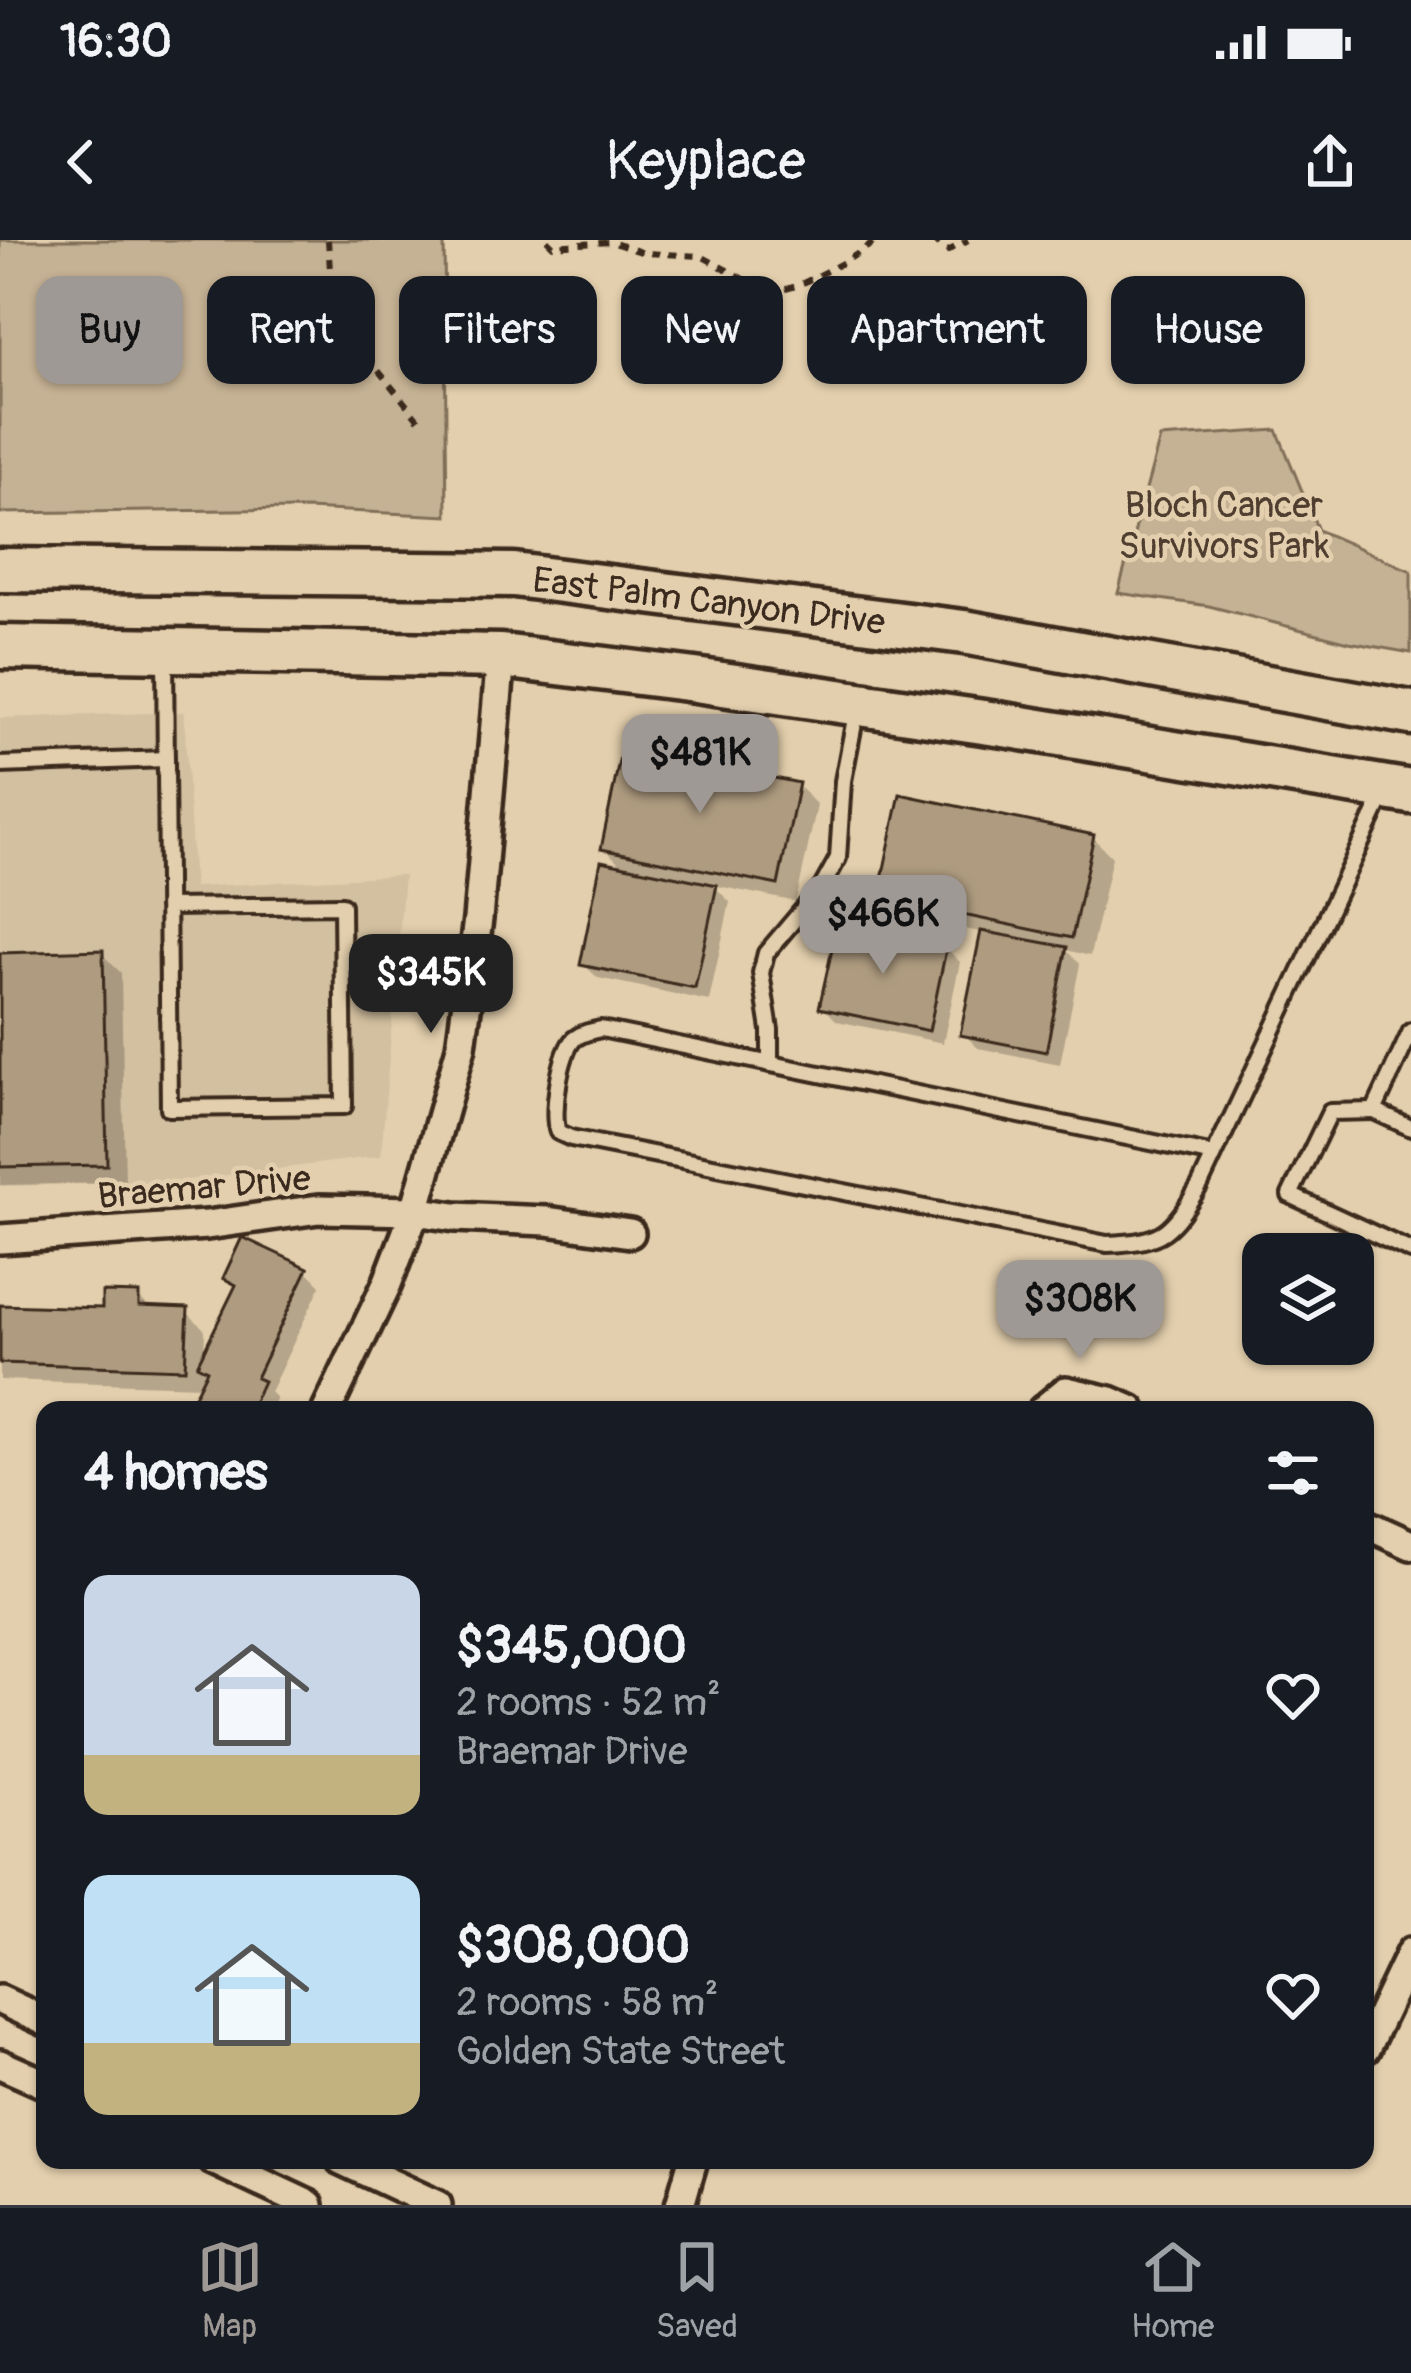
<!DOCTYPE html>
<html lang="en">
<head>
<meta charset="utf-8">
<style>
	body { margin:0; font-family:Pangolin,sans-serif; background:#242831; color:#f1f3f6; height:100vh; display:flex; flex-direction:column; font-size:45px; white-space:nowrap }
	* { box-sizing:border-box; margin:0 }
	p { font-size:39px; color:#9ea1a6 }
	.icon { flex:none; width:66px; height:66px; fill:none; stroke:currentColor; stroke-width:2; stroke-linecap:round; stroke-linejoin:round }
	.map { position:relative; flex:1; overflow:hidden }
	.drawer { position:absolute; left:36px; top:1161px; width:1338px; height:768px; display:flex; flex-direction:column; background:#171b24; border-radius:24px; box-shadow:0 3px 9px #0004 }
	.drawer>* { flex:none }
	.hud { position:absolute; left:36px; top:36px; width:1341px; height:108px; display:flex; gap:24px }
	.buttons { position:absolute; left:1242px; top:993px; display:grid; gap:24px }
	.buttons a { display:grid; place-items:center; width:132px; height:132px; border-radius:24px; background:#171b24; box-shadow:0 3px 9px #0004; font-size:60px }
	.price { position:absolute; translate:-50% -102px; padding:0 27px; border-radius:24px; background:#9f9995; color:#111; font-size:39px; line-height:78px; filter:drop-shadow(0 3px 6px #0008) }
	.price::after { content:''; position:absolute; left:50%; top:72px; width:36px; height:27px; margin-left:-18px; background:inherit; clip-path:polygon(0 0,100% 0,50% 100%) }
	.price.on { background:#222; color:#fff }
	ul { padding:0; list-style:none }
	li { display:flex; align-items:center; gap:36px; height:300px; padding:0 48px }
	li span { display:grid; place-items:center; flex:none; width:336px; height:240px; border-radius:24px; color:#555 }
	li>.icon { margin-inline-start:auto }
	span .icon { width:144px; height:144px; fill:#fffc; stroke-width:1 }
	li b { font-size:51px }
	h2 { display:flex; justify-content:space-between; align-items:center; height:144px; padding:0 48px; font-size:51px }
	.chip { padding:0 42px; border-radius:24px; background:#171b24; box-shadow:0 3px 9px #0004; font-size:42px; line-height:108px }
	.chip.on { background:#9f9995; color:#111 }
	.status { display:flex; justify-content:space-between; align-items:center; height:84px; padding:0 60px; background:#171b24; direction:ltr }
	.status svg { height:33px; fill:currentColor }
	header { display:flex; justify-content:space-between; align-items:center; height:156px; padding:0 48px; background:#171b24; font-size:54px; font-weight:600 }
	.dock { display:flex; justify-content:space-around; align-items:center; height:168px; border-top:3px solid #363941; background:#171b24; font-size:33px; color:#9ea1a6 }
	.dock a { display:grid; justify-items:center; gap:6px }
	.dock .on { color:#9f9995 }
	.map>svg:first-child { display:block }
	.built { fill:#d3c0a0 }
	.green { fill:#c5b193; stroke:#806e58; stroke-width:3 }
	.shadow { fill:#0003 }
	.building { fill:#af9c80; stroke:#3b2a1e; stroke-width:3 }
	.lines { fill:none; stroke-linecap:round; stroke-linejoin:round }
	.service-casing { stroke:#3b2a1e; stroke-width:22 }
	.minor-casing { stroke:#3b2a1e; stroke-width:36 }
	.primary-casing { stroke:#3b2a1e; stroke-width:51 }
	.path { stroke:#3b2a1e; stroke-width:6; stroke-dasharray:9 9; stroke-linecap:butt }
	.service { stroke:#e3cfad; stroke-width:14 }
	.minor { stroke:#e3cfad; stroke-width:27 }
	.primary { stroke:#e3cfad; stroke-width:42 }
	.labels { text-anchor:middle; stroke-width:9; stroke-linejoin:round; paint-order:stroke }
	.park-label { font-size:36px; fill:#503e30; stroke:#e3cfad }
	.street-label { font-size:36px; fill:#3b2a1e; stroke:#e3cfad }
</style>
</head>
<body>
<div class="status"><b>16:30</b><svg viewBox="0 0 49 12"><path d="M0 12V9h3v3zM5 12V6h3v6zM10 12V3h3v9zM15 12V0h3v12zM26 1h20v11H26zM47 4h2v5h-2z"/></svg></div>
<header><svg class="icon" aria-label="back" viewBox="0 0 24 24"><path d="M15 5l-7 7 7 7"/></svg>Keyplace<svg class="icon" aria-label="share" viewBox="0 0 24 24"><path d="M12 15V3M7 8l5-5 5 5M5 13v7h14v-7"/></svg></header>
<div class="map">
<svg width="1411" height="1965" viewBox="0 0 1411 1965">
	<rect width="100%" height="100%" fill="#e3cfad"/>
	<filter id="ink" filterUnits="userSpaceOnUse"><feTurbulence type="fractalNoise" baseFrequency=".00833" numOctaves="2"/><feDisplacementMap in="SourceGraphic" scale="24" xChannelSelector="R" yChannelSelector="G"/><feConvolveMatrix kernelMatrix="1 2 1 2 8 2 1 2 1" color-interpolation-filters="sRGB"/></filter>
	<g filter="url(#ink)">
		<path class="built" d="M 184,472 L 194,647 L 404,635 L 381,916 L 172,942 L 0,946 L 0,478 Z"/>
		<g class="green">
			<path d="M 0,0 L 444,0 L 447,276 L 307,269 L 0,273 Z"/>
			<path d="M 1277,190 L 1318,290 L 1411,331 L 1411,413 L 1349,402 L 1209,366 L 1118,353 L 1160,198 Z"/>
		</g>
		<g class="shadow">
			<path d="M 798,546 L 817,565 L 796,662 L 713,645 L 730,662 L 709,761 L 598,738 L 583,724 L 625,629 L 604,608 Z"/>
			<path d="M 1093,598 L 1112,617 L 1090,716 L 1066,710 L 1080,724 L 1060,824 L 978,808 L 964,794 L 984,693 L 900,675 L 881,656 Z"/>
			<path d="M 946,708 L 960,722 L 943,803 L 837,781 L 823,767 Z"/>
			<path d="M 102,714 L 121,733 L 125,943 L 0,945 L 0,716 Z"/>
			<path d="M 244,1001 L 307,1031 L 321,1045 L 270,1152 L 276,1158 L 270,1170 L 206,1170 L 208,1165 L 198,1155 L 202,1146 L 0,1140 L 0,1068 L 105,1071 L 138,1056 L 151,1069 L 186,1071 L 205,1090 L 204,1118 L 238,1048 L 227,1037 Z"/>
		</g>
		<g class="building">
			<path d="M 622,507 L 799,543 L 778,645 L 601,609 Z"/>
			<path d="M 900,554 L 1094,595 L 1072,698 L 878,657 Z"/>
			<path d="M 601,621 L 717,645 L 695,748 L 580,725 Z"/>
			<path d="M 838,682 L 947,705 L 929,791 L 819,768 Z"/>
			<path d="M 981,691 L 1067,707 L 1046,812 L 960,795 Z"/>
			<path d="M 103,710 L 107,925 L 0,927 L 0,713 Z"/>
			<path d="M 242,997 L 308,1028 L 256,1138 L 263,1141 L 250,1170 L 203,1170 L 207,1162 L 194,1156 L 207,1130 L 197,1125 L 236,1045 L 223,1038 Z"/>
			<path d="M 102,1052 L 139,1053 L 139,1066 L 188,1068 L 185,1129 L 0,1123 L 0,1065 L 102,1068 Z"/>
		</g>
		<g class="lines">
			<g class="service-casing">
				<g id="service">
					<path d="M 165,415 L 169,868 L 344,866 L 342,665 L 167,667"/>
					<path d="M 0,525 L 166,519"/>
					<path d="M 1411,791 L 1374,871 L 1411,888"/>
					<path d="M 770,824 L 770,790 L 761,733 L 766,713 L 822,647 L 838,618 L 843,541 L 857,468"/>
					<path d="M 1374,871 L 1330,872 L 1290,955 L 1411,1011"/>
					<path d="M 1214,915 L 601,789 C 591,791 582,793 574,799 C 560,813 551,875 558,892 L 571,898 L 1107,1004 C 1165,1002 1171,992 1200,945 L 1385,552"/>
				</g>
			</g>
			<g class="minor-casing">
				<g id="minor">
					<path d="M 0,999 L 207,985 L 319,969 L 415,971 L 455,977 L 547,981 L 630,993"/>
					<path d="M 327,1170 L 387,1044 L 415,971 L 461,807 L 478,679 L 501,416"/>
					<path d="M 1043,1170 L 1066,1151 L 1110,1161 L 1131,1170"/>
					<path d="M 1365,1284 L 1411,1305"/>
					<path d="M 0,1760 L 45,1781"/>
					<path d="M 1365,1809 L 1411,1712"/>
					<path d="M 0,1824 L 45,1844"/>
					<path d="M 213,1920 L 309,1965"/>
					<path d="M 341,1920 L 437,1965"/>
					<path d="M 680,1965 L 693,1920"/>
				</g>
			</g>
			<g class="primary-casing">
				<g id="primary">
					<path d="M 0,330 L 514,335 L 964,392 L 1411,473"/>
					<path d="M 0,407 L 501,416 L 695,440 L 1004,485 L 1411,552"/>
				</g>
			</g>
			<g class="path">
				<path d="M 328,0 L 331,45 L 359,107 L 423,185"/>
				<path d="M 547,0 L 553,6 L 611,2 L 644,13 L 701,16 L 751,43 L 775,52 L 797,46 L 848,20 L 878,0"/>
				<path d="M 932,0 L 948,11 L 968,0"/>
			</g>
			<use href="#service" class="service"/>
			<use href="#minor" class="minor"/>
			<use href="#primary" class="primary"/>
		</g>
	</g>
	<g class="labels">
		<g class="park-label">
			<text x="1224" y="277">Bloch Cancer<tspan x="1224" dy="41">Survivors Park</tspan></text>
		</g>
		<g class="street-label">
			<text transform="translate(709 360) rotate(7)" y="13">East Palm Canyon Drive</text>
			<text transform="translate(204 946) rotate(-5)" y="13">Braemar Drive</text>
		</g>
	</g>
</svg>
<div class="buttons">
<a><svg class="icon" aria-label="layers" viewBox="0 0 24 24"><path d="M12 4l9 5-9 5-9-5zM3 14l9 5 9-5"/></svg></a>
</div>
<b class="price" style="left:700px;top:576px">$481K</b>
<b class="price" style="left:883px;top:737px">$466K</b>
<b class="price on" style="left:431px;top:796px">$345K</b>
<b class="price" style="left:1080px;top:1122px">$308K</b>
<div class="hud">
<a class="chip on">Buy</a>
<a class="chip">Rent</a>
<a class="chip">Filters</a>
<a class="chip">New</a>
<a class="chip">Apartment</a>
<a class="chip">House</a>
</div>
<section class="drawer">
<h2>4 homes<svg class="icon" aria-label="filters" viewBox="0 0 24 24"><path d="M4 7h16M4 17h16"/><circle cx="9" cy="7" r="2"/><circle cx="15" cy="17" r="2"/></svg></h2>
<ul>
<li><span style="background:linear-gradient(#c9d6e8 75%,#c2b280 0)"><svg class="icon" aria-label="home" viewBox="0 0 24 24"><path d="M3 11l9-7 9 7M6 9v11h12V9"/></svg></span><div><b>$345,000</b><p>2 rooms · 52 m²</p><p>Braemar Drive</p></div><svg class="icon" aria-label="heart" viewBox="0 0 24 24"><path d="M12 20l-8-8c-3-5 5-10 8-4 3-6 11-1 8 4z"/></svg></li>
<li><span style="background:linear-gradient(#bfe0f5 70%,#c2b280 0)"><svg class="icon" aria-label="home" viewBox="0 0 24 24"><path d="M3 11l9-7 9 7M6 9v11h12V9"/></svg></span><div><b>$308,000</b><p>2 rooms · 58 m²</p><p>Golden State Street</p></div><svg class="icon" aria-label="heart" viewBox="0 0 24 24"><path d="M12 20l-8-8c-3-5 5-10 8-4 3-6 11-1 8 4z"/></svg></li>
</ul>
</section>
</div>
<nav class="dock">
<a class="on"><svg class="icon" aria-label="map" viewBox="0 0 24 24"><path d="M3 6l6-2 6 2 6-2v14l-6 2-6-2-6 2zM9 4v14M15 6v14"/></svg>Map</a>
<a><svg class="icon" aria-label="saved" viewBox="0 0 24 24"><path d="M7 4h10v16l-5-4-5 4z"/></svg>Saved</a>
<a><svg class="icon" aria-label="home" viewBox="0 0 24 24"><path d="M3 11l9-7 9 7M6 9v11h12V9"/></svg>Home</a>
</nav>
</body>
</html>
